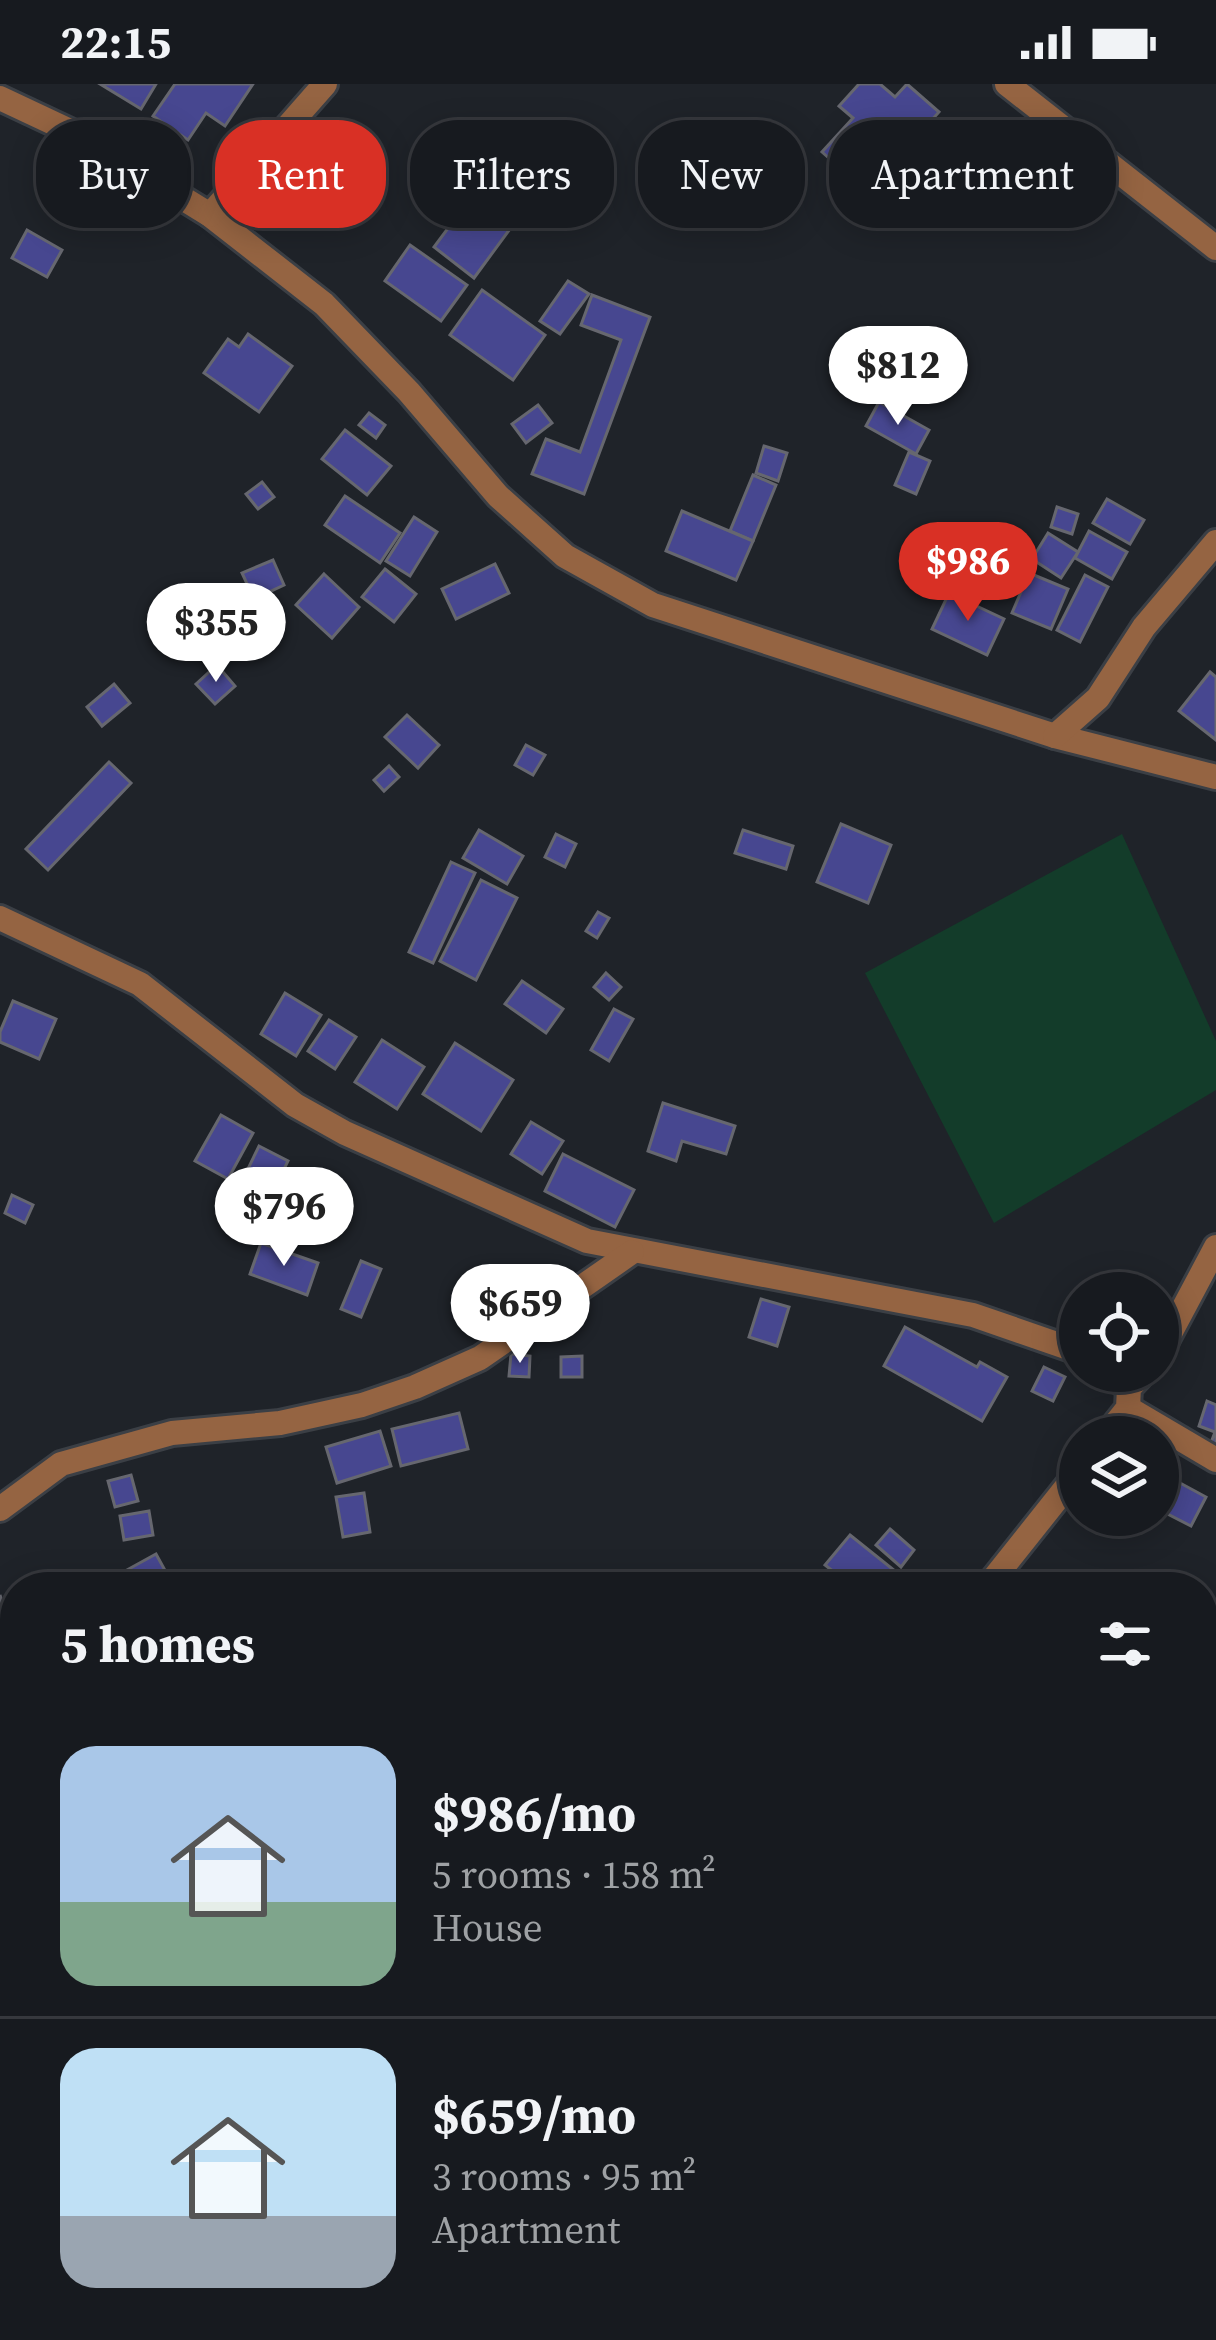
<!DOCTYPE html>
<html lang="en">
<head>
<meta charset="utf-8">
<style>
	body { margin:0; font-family:"Source Serif 4",serif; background:#24272c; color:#f1f3f6; height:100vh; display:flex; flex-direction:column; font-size:45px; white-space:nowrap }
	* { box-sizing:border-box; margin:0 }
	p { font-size:39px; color:#9ea1a4 }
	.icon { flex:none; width:66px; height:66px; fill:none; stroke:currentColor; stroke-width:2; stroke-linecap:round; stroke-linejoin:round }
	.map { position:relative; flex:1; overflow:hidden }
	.sheet { position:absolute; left:0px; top:1488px; width:1218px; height:768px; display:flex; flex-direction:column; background:#171a1f; border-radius:48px 48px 0 0; box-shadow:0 6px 30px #0003,0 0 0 3px #36383d }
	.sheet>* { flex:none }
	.guide { position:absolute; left:36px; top:36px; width:1146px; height:108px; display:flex; gap:24px }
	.tools { position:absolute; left:1059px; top:1188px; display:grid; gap:24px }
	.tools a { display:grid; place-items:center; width:120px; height:120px; border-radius:50%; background:#171a1f; box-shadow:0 6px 30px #0003,0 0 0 3px #36383d; font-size:60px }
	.price { position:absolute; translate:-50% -102px; padding:0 27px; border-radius:42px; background:#fff; color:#222; font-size:39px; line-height:78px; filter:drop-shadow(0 3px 6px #0008) }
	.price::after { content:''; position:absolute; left:50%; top:72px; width:36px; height:27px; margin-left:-18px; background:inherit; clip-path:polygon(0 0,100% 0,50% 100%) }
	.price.on { background:#d93025; color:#fff }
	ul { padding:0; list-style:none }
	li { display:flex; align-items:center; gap:36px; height:300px; padding:0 60px }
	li+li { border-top:3px solid #36383d }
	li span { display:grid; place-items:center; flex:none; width:336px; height:240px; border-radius:36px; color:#555 }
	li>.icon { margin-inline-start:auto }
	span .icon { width:144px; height:144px; fill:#fffc; stroke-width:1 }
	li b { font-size:51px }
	h2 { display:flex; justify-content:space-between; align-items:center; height:144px; padding:0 60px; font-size:51px }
	.tag { padding:0 42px; border-radius:48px; background:#171a1f; box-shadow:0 6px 30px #0003,0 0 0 3px #36383d; font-size:42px; line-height:108px }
	.tag.on { background:#d93025; color:#fff }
	.status { display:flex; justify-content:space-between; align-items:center; height:84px; padding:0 60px; background:#171a1f; direction:ltr }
	.status svg { height:33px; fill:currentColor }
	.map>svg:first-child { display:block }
	.green { fill:#133c2a }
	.building { fill:#474790; stroke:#66676f; stroke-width:3 }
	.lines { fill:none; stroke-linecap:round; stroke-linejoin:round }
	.minor-casing { stroke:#3b3f45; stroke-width:30 }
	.minor { stroke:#956442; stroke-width:24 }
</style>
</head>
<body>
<div class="status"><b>22:15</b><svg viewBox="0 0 49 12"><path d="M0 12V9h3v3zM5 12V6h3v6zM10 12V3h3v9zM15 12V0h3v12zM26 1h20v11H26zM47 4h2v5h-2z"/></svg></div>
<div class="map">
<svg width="1216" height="2256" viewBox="0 0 1216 2256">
	<rect width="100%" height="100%" fill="#1f2329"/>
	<path class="green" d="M 1122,750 L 1216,957 L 1216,1006 L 994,1139 L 865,889 Z"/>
	<g class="building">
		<path d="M 100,0 L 156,0 L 141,25 Z"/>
		<path d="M 175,0 L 253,0 L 225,42 L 206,29 L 188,56 L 153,32 Z"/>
		<path d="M 859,0 L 880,0 L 895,13 L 907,0 L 939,28 L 867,108 L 822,68 L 853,34 L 839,22 Z"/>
		<path d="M 478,104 L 518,134 L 474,194 L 434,163 Z"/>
		<path d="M 27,146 L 62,166 L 47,193 L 12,174 Z"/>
		<path d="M 410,161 L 467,201 L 441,237 L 385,197 Z"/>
		<path d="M 568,197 L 589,210 L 560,250 L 540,237 Z"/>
		<path d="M 482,206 L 545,251 L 513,296 L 450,251 Z"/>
		<path d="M 592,211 L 650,233 L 584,410 L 532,390 L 546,355 L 580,368 L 621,256 L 581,241 Z"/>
		<path d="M 248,250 L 292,282 L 259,328 L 204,289 L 228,255 L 239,263 Z"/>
		<path d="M 879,318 L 929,346 L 916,370 L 866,342 Z"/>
		<path d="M 538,321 L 552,339 L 526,359 L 512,340 Z"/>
		<path d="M 369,329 L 385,341 L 376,354 L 359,341 Z"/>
		<path d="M 345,346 L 391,382 L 367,411 L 322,375 Z"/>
		<path d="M 764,362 L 787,369 L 778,397 L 756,389 Z"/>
		<path d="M 909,368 L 930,377 L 916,410 L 895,401 Z"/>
		<path d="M 753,391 L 776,401 L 753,457 L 730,447 Z"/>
		<path d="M 262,398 L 274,413 L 258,425 L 246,410 Z"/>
		<path d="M 345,412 L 400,449 L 380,479 L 325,441 Z"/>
		<path d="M 1107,415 L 1144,436 L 1130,460 L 1093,439 Z"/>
		<path d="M 1057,423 L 1078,430 L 1072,450 L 1051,443 Z"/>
		<path d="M 682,427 L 753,457 L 736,496 L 666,467 Z"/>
		<path d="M 414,433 L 437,448 L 410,492 L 386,477 Z"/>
		<path d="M 1089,447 L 1127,468 L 1112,495 L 1075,474 Z"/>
		<path d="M 1048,449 L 1078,468 L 1061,494 L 1032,475 Z"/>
		<path d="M 273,476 L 284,501 L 254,515 L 242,489 Z"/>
		<path d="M 495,480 L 509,509 L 456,535 L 442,505 Z"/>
		<path d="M 385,485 L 416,510 L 394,538 L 362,513 Z"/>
		<path d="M 1029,489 L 1068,505 L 1051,545 L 1012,529 Z"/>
		<path d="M 324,490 L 359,523 L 332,554 L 296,521 Z"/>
		<path d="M 1085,491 L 1108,503 L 1080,558 L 1057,546 Z"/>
		<path d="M 949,509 L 1004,535 L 987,571 L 932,545 Z"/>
		<path d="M 240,542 L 253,557 L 225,580 L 212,565 Z"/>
		<path d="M 217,581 L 235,602 L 215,620 L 196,600 Z"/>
		<path d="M 1210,588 L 1216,593 L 1216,656 L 1179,627 Z"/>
		<path d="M 114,600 L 130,619 L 102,642 L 87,623 Z"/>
		<path d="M 407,631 L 439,661 L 418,684 L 385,653 Z"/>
		<path d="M 526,661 L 545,671 L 533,691 L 515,681 Z"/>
		<path d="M 109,678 L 131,699 L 48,786 L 26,765 Z"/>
		<path d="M 389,682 L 399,693 L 384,707 L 374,696 Z"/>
		<path d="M 841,740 L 891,761 L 868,819 L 817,798 Z"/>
		<path d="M 479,746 L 523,772 L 507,800 L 463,774 Z"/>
		<path d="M 743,746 L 793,762 L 786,785 L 735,769 Z"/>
		<path d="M 556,750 L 576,760 L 565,783 L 545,773 Z"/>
		<path d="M 451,778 L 475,789 L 433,879 L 409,868 Z"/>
		<path d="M 481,796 L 517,814 L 476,896 L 440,877 Z"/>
		<path d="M 598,828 L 609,834 L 597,854 L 586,847 Z"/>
		<path d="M 606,889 L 621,903 L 609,916 L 594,903 Z"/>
		<path d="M 522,897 L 563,925 L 546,949 L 505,920 Z"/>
		<path d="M 285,909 L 321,931 L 296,972 L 261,950 Z"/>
		<path d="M 13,917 L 56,935 L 39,975 L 0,958 L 0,948 Z"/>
		<path d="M 614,925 L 633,935 L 609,977 L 591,966 Z"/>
		<path d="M 329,936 L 356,953 L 335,985 L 308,967 Z"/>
		<path d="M 382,956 L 424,983 L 397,1025 L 355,998 Z"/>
		<path d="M 455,959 L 513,996 L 481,1047 L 423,1010 Z"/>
		<path d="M 663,1019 L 735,1042 L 726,1070 L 682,1057 L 676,1077 L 648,1067 Z"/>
		<path d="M 221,1031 L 253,1049 L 228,1095 L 195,1077 Z"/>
		<path d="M 531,1038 L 563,1057 L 542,1090 L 511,1070 Z"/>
		<path d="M 259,1062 L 288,1077 L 273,1108 L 244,1093 Z"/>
		<path d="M 563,1070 L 634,1106 L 615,1143 L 545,1107 Z"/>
		<path d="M 12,1111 L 33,1121 L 25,1139 L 5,1129 Z"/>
		<path d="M 261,1159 L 318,1179 L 307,1211 L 250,1190 Z"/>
		<path d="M 361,1177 L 381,1185 L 361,1233 L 341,1225 Z"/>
		<path d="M 761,1215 L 789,1223 L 777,1262 L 749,1253 Z"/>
		<path d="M 905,1243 L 977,1283 L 980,1278 L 1007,1293 L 982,1337 L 884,1282 Z"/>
		<path d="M 511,1270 L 530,1272 L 529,1293 L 509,1292 Z"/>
		<path d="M 582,1272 L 582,1293 L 561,1293 L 561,1273 Z"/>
		<path d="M 1044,1283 L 1065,1293 L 1053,1317 L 1032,1307 Z"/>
		<path d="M 1207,1317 L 1216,1321 L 1216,1367 L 1209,1364 L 1215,1348 L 1199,1342 Z"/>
		<path d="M 459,1329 L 468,1365 L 401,1382 L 392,1345 Z"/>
		<path d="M 380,1347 L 391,1382 L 337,1399 L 326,1363 Z"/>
		<path d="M 131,1391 L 138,1417 L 115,1423 L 108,1397 Z"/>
		<path d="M 1169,1393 L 1206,1413 L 1191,1442 L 1158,1425 L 1158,1415 Z"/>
		<path d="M 364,1409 L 370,1448 L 343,1453 L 336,1413 Z"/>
		<path d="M 149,1427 L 153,1451 L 124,1456 L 120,1432 Z"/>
		<path d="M 890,1445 L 914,1466 L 901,1483 L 876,1461 Z"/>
		<path d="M 850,1451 L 895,1487 L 882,1503 L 853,1503 L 825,1481 Z"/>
		<path d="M 156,1470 L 172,1499 L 164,1503 L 133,1503 L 125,1487 Z"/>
		<path d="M 0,1511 L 11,1549 L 0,1553 Z"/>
		<path d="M 176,2241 L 232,2241 L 220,2256 L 176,2256 L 169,2250 Z"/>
	</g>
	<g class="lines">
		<g class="minor-casing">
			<g id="minor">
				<path d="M 1007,0 L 1216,164"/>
				<path d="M 0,14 L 85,54 L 210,131 L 324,220 L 409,308 L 498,412 L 565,472 L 653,521 L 1055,652 L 1216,693"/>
				<path d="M 210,131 L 325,0"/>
				<path d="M 1055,652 L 1098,614 L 1144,543 L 1216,458"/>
				<path d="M 0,834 L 140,900 L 295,1021 L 345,1049 L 587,1157 L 973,1231 L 1080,1268"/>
				<path d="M 1158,1272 L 1216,1163"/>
				<path d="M 1106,1287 L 1129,1304"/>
				<path d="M 1128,1324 L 1216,1376"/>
				<path d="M 1105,1353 L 1128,1324 L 1129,1304 L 1145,1287"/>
				<path d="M 0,1425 L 61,1380 L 172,1349 L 280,1339 L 362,1321 L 415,1303 L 480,1274 L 632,1168"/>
				<path d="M 987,1503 L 1080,1386"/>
				<path d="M 28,2241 L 31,2256"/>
				<path d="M 1128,2241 L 1168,2256"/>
				<path d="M 334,2256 L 347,2241"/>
				<path d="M 1185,2256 L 1216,2252"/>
			</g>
		</g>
		<use href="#minor" class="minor"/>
	</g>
</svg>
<div class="tools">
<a><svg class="icon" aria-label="locate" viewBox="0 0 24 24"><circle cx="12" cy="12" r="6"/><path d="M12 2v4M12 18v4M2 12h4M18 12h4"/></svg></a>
<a><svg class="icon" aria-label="layers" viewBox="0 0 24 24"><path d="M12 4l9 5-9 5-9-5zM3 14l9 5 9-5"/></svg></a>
</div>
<b class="price" style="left:898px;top:344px">$812</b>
<b class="price on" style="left:968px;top:540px">$986</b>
<b class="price" style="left:216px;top:601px">$355</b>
<b class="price" style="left:284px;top:1185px">$796</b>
<b class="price" style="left:520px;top:1282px">$659</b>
<div class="guide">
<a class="tag">Buy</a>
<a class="tag on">Rent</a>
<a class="tag">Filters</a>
<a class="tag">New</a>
<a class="tag">Apartment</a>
</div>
<section class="sheet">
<h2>5 homes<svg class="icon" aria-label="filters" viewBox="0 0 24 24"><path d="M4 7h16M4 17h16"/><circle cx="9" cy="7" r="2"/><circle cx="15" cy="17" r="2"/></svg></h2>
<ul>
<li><span style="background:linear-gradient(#a9c7e8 65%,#7fa58c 0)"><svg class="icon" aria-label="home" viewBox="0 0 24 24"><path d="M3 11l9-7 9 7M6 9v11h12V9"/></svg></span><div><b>$986/mo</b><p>5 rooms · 158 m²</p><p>House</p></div></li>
<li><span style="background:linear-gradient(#bfe0f5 70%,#9aa5b1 0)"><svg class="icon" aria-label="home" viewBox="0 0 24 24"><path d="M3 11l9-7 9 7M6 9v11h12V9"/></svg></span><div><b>$659/mo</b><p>3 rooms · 95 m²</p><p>Apartment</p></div></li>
</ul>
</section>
</div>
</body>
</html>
